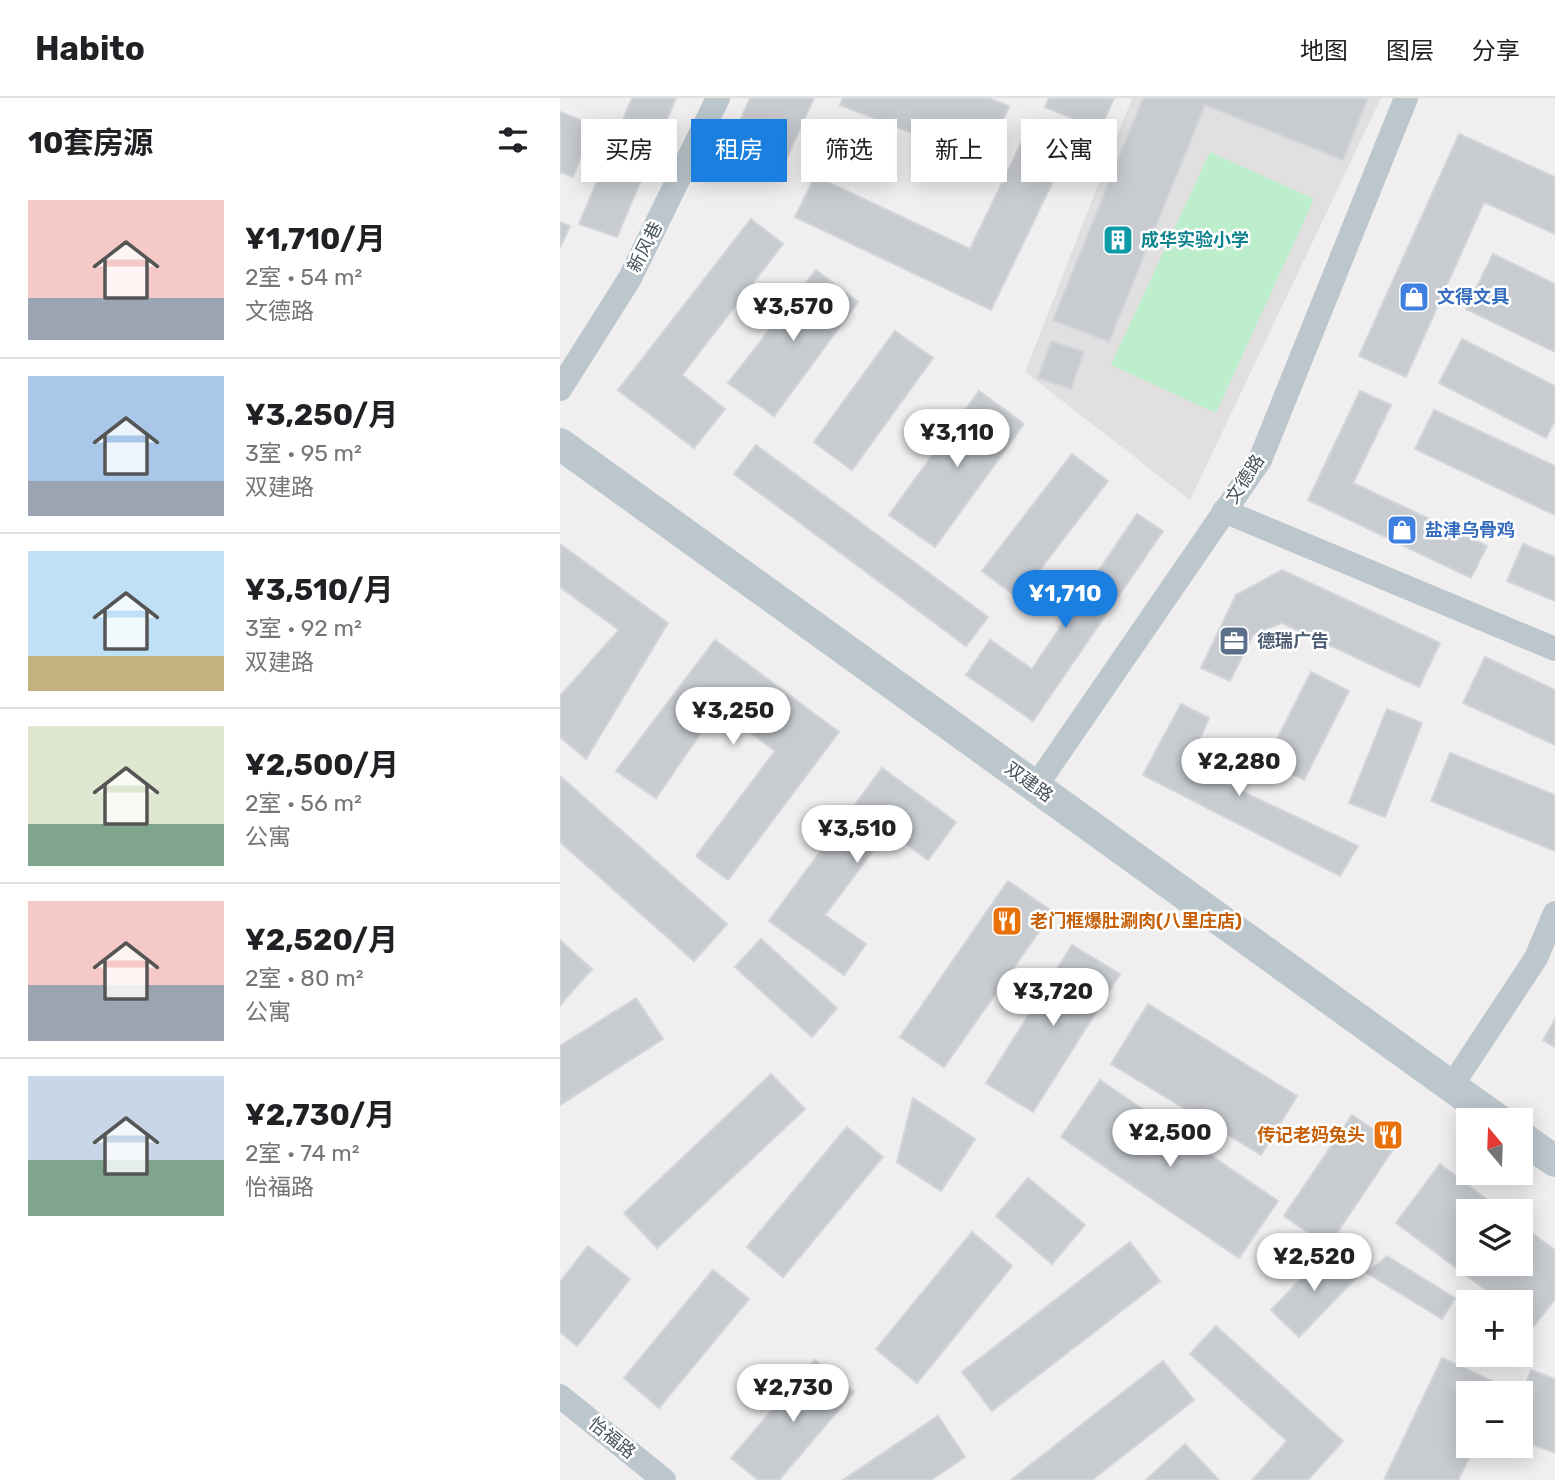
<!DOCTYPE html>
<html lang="zh">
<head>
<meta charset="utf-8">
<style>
	body { margin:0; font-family:Rubik,"Noto Sans SC",sans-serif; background:#f6f6f6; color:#202124; height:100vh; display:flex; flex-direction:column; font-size:26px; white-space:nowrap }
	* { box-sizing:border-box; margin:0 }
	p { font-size:23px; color:#757577 }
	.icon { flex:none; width:38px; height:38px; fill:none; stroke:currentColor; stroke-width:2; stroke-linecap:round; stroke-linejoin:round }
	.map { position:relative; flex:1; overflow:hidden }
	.panel { display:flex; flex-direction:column; background:#fff; width:560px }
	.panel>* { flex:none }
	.hud { position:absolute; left:21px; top:21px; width:665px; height:63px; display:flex; gap:14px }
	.needle { width:46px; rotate:341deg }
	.buttons { position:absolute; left:896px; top:1010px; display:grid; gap:14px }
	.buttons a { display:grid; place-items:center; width:77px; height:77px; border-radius:0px; background:#fff; box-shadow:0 4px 18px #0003; font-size:35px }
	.price { position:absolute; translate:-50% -60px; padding:0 16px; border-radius:24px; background:#fff; color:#222; font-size:23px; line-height:46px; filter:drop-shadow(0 2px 4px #0008) }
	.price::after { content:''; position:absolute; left:50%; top:42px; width:21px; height:16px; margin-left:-10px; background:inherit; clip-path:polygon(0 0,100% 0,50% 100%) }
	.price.on { background:#1a7fde; color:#fff }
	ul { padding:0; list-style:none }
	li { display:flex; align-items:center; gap:21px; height:175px; padding:0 28px }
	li+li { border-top:2px solid #e0e0e0 }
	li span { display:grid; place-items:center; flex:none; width:196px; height:140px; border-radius:0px; color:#555 }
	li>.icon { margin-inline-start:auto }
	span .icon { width:84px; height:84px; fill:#fffc; stroke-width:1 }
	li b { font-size:30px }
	h2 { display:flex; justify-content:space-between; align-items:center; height:84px; padding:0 28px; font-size:30px }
	.chip { padding:0 24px; border-radius:0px; background:#fff; box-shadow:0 4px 18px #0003; font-size:24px; line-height:63px }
	.chip.on { background:#1a7fde; color:#fff }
	header { display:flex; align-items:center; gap:42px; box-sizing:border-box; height:98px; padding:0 35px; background:#fff; border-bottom:2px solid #e0e0e0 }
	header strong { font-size:33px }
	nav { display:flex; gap:38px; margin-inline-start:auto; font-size:24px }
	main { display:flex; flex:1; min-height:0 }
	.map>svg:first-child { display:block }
	.education { fill:#e1dfe0 }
	.green { fill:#bceecb }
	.building { fill:#c8ccd1; stroke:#d2d5d9; stroke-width:2 }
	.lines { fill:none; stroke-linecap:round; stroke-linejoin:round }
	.minor { stroke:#bcc7cd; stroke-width:24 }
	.tertiary { stroke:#bcc7cd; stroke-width:32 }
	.labels { text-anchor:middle; stroke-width:5; stroke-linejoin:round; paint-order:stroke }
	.culture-label { font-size:18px; font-weight:bold; fill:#0d838f; stroke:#fff; text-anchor:start }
	.street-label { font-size:18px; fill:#46535b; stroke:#fff }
	.shop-label { font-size:18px; font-weight:bold; fill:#366cbe; stroke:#fff; text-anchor:start }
	.service-label { font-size:18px; font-weight:bold; fill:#4e5e75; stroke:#fff; text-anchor:start }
	.food-label { font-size:18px; font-weight:bold; fill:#c56008; stroke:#fff; text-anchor:start }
</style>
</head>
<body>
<header>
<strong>Habito</strong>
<nav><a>地图</a><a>图层</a><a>分享</a></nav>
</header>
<main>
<section class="panel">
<h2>10套房源<svg class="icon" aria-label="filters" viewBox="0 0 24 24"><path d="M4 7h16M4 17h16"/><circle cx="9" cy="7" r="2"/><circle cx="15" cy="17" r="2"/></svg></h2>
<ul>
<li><span style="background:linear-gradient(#f6c9c9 70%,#9aa5b1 0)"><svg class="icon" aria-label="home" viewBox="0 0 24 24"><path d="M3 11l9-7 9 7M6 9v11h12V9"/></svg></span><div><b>¥1,710/月</b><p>2室 · 54 m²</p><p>文德路</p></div></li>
<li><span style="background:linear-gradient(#a9c7e8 75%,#9aa5b1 0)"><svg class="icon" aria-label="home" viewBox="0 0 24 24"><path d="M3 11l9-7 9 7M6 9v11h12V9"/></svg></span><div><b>¥3,250/月</b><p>3室 · 95 m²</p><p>双建路</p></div></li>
<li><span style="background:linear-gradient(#bfe0f5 75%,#c2b280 0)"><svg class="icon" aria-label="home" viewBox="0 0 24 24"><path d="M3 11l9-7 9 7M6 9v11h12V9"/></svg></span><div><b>¥3,510/月</b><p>3室 · 92 m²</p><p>双建路</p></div></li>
<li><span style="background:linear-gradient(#dfe7d0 70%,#7fa58c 0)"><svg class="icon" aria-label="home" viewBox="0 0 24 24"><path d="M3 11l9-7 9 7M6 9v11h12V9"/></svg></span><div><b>¥2,500/月</b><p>2室 · 56 m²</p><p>公寓</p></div></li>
<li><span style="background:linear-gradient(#f6c9c9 60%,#9aa5b1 0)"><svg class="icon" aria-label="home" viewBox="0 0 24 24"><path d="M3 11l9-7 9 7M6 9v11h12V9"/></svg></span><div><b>¥2,520/月</b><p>2室 · 80 m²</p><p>公寓</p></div></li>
<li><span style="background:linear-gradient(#c9d6e8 60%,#7fa58c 0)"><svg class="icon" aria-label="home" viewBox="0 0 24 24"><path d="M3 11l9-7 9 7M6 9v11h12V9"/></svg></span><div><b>¥2,730/月</b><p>2室 · 74 m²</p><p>怡福路</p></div></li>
</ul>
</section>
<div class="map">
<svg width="995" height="1382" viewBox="0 0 995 1382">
	<rect width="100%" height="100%" fill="#f0eeee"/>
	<path class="education" d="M 572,0 L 821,0 L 630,402 L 465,274 Z"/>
	<path class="green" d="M 650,54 L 754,101 L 656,315 L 551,267 Z"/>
	<g class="building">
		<path d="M 72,0 L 116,0 L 57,139 L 19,126 Z"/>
		<path d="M 190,0 L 254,0 L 223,68 L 170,46 Z"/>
		<path d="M 283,0 L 428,0 L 449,8 L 427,64 L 280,7 Z"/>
		<path d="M 489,0 L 554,0 L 540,32 L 485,9 Z"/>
		<path d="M 583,0 L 808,0 L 783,62 L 645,7 L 549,244 L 493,222 Z"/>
		<path d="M 0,14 L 33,27 L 13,79 L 0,74 Z"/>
		<path d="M 468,31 L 509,50 L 431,212 L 235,119 L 255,78 L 410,151 Z"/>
		<path d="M 899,36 L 995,79 L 995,136 L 924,104 L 846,279 L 799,258 Z"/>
		<path d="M 191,121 L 223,146 L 122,277 L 165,311 L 134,350 L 58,292 Z"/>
		<path d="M 0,124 L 10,128 L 0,149 Z"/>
		<path d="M 933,156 L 995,186 L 995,254 L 906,211 Z"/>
		<path d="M 256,172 L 298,204 L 214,318 L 168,285 Z"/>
		<path d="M 335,233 L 373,260 L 292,372 L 254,344 Z"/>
		<path d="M 902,241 L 995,288 L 995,323 L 986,340 L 879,285 Z"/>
		<path d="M 491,243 L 524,254 L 511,291 L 478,280 Z"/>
		<path d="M 419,293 L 464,326 L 375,449 L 329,417 Z"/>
		<path d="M 800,293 L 831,307 L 793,385 L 927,448 L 911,480 L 748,402 Z"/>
		<path d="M 874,312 L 995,368 L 995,417 L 855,351 Z"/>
		<path d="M 196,347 L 428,519 L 406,548 L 174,376 Z"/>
		<path d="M 512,356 L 548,383 L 458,500 L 422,473 Z"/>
		<path d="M 577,416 L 603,433 L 473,623 L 406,577 L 430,542 L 472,571 Z"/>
		<path d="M 0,446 L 108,525 L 26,661 L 0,639 L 0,598 L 59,532 L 0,489 Z"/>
		<path d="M 963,446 L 995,459 L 995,503 L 947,483 Z"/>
		<path d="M 722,472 L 880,545 L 859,589 L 722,525 L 693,537 L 670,583 L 641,570 L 676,497 Z"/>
		<path d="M 155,542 L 279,634 L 168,782 L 136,758 L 215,653 L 158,610 L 96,700 L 56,673 Z"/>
		<path d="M 925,559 L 995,592 L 995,647 L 903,605 Z"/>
		<path d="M 751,574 L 789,593 L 744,682 L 706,663 Z"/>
		<path d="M 621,606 L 649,620 L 628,668 L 798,748 L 780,778 L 583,677 Z"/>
		<path d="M 827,611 L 862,625 L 825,719 L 789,705 Z"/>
		<path d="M 890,655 L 995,697 L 995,753 L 871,703 Z"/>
		<path d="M 322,670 L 396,724 L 368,762 L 328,733 L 265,817 L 306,846 L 284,877 L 209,823 Z"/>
		<path d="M 0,678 L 167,826 L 134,863 L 0,744 Z"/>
		<path d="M 448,783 L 493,814 L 384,969 L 340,939 Z"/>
		<path d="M 201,841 L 277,910 L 252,939 L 175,869 Z"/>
		<path d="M 0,842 L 32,871 L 0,907 Z"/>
		<path d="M 512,847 L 560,876 L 473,1014 L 426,985 Z"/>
		<path d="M 76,900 L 103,941 L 0,1007 L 0,948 Z"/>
		<path d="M 588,906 L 737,998 L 701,1057 L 551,966 Z"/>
		<path d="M 995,921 L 995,949 L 983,942 Z"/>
		<path d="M 211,976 L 245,1011 L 97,1150 L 64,1115 Z"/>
		<path d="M 540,982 L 718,1103 L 679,1160 L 501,1039 Z"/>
		<path d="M 353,1000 L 415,1041 L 381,1093 L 337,1064 Z"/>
		<path d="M 792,1017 L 836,1047 L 768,1148 L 724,1118 Z"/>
		<path d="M 287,1029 L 323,1059 L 223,1179 L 187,1149 Z"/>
		<path d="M 880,1066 L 942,1113 L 908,1113 L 908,1166 L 961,1166 L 961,1127 L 995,1152 L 995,1201 L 974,1228 L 961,1218 L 961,1204 L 942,1204 L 836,1125 Z"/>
		<path d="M 468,1080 L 525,1127 L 492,1166 L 436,1118 Z"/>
		<path d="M 412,1134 L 452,1168 L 357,1285 L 316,1251 Z"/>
		<path d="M 570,1144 L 600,1183 L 432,1313 L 402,1274 Z"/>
		<path d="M 28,1148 L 70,1181 L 17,1248 L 0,1234 L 0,1184 Z"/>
		<path d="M 770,1151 L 798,1178 L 739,1239 L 711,1212 Z"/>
		<path d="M 827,1158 L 895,1200 L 882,1221 L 807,1175 Z"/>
		<path d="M 153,1172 L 189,1201 L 99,1310 L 64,1280 Z"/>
		<path d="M 656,1228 L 783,1343 L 748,1382 L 692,1382 L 727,1343 L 630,1256 Z"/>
		<path d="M 882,1260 L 943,1288 L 940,1295 L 908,1295 L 908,1348 L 915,1348 L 898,1382 L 824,1382 Z"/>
		<path d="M 255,1262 L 294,1294 L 219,1382 L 198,1382 L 171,1360 Z"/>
		<path d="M 603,1263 L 634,1302 L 532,1382 L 451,1382 Z"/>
		<path d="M 971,1272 L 995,1281 L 995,1355 L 961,1342 L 961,1299 Z"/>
		<path d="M 378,1318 L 405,1359 L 371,1382 L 283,1382 Z"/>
		<path d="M 625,1346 L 659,1382 L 586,1382 Z"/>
	</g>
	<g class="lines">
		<g class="minor">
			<path d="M 0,291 L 70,180 L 158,0"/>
			<path d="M 664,413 L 995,551"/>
			<path d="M 476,688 L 700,362 L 846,0"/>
			<path d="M 891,989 L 976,860 L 995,815"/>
			<path d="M 0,1298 L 104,1382"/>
		</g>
		<g class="tertiary">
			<path d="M 0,346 L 938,1022"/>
			<path d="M 961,1039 L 995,1063"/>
		</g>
	</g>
	<defs>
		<g id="building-square" transform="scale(1.575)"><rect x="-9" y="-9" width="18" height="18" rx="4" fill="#0f9aa8" stroke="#fff"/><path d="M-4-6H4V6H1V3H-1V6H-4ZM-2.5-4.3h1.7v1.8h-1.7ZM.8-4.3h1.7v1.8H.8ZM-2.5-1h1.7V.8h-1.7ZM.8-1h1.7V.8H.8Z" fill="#fff"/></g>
		<g id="shop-square" transform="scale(1.575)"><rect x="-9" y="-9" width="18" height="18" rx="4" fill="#3f7fe0" stroke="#fff"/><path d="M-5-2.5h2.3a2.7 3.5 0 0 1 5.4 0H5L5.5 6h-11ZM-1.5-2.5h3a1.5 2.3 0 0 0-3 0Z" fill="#fff"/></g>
		<g id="office-square" transform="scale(1.575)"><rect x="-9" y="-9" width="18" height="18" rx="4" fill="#5c6f8a" stroke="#fff"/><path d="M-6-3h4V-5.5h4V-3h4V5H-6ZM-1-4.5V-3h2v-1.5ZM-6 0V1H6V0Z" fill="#fff"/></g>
		<g id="restaurant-square" transform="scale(1.575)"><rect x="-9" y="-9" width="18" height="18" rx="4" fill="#e8710a" stroke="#fff"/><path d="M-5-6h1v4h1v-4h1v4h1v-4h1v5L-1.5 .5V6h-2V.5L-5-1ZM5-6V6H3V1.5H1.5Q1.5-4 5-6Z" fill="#fff"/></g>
	</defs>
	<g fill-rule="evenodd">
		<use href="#building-square" x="558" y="142"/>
		<use href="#shop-square" x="854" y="199"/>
		<use href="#shop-square" x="842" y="432"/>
		<use href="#office-square" x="674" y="543"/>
		<use href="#restaurant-square" x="447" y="823"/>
		<use href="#restaurant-square" x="828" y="1037"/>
	</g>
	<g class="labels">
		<g class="culture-label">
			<text x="581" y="148">成华实验小学</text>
		</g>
		<g class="street-label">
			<text transform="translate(85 149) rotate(-63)" y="6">新风巷</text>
			<text transform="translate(685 381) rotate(-57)" y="6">文德路</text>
			<text transform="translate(469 684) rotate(36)" y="6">双建路</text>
			<text transform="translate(52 1340) rotate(39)" y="6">怡福路</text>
		</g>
		<g class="shop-label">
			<text x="877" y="205">文得文具</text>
			<text x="865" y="438">盐津乌骨鸡</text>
		</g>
		<g class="service-label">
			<text x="697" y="549">德瑞广告</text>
		</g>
		<g class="food-label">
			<text x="470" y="829">老门框爆肚涮肉(八里庄店)</text>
			<text x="805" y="1043" text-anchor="end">传记老妈兔头</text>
		</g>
	</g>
</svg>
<div class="buttons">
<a><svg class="needle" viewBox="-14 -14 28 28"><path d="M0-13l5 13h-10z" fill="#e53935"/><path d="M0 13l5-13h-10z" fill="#757577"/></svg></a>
<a><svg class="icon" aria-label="layers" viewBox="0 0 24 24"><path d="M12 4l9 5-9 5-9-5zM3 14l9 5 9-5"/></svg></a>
<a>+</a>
<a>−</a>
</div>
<b class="price" style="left:233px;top:245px">¥3,570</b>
<b class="price" style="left:397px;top:371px">¥3,110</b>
<b class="price on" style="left:505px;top:532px">¥1,710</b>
<b class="price" style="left:173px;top:649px">¥3,250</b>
<b class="price" style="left:679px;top:700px">¥2,280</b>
<b class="price" style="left:297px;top:767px">¥3,510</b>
<b class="price" style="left:493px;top:930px">¥3,720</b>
<b class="price" style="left:610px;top:1071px">¥2,500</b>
<b class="price" style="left:754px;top:1195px">¥2,520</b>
<b class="price" style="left:233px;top:1326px">¥2,730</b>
<div class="hud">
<a class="chip">买房</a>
<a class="chip on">租房</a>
<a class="chip">筛选</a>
<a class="chip">新上</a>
<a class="chip">公寓</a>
</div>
</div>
</main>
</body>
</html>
